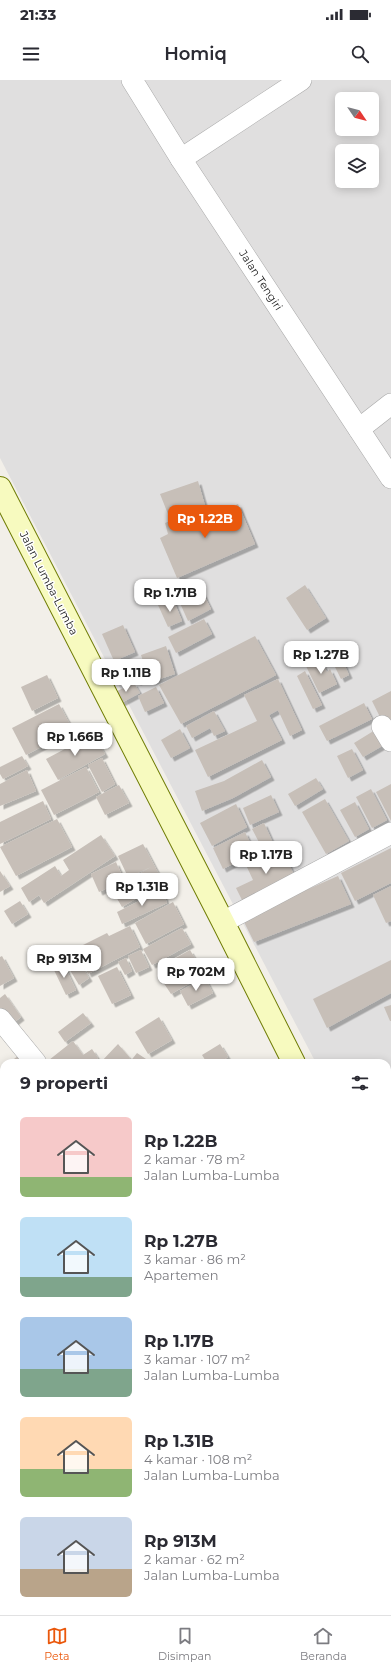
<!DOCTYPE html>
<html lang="id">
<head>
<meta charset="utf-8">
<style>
	body { margin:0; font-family:Montserrat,sans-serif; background:#f2f2f3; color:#2b2b33; height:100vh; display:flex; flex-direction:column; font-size:15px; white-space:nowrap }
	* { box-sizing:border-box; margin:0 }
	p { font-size:13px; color:#7c7c81 }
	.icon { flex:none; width:22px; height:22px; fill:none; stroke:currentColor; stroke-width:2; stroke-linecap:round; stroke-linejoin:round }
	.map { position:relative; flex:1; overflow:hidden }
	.panel { position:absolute; left:0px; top:979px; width:391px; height:556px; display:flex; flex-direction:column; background:#fff; border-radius:12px 12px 0 0; box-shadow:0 2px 10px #0003 }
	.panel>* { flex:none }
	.needle { width:26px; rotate:125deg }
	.tools { position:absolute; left:335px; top:12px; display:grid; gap:8px }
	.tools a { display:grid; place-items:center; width:44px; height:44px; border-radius:6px; background:#fff; box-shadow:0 2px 10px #0003; font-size:20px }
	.price { position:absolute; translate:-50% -34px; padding:0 9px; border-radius:8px; background:#fff; color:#222; font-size:13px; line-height:26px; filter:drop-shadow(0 1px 2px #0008) }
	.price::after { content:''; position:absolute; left:50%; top:24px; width:12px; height:9px; margin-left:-6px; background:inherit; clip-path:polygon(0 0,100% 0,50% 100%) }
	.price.on { background:#ea580c; color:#fff }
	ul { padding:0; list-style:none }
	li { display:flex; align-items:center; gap:12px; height:100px; padding:0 20px }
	li span { display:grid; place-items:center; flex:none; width:112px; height:80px; border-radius:6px; color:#555 }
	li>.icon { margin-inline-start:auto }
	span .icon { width:48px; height:48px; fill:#fffc; stroke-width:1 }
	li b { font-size:17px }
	h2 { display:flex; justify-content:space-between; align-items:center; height:48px; padding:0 20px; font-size:17px }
	.status { display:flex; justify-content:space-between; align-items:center; height:28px; padding:0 20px; background:#fff; direction:ltr }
	.status svg { height:11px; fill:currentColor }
	header { display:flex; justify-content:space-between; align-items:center; height:52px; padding:0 20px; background:#fff; font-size:18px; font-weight:600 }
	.dock { display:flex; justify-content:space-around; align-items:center; height:56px; border-top:1px solid #e1e1e2; background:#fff; font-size:11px; color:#7c7c81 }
	.dock a { display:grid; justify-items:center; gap:2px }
	.dock .on { color:#ea580c }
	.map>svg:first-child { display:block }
	.residential { fill:#e0dfdf; fill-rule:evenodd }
	.building { fill:#c7bfb8; filter:url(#shadow) }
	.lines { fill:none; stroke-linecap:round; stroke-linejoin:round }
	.lane-casing { stroke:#a9a9a9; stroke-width:12 }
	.street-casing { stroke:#a9a9a9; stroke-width:22 }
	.secondary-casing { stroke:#707d05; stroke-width:24 }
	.lane { stroke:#fff; stroke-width:10 }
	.street { stroke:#fff; stroke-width:21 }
	.secondary { stroke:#f7fabf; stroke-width:22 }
	.labels { text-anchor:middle; stroke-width:3; stroke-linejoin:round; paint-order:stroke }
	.street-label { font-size:11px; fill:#222; stroke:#fff }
</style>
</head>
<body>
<div class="status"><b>21:33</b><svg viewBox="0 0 49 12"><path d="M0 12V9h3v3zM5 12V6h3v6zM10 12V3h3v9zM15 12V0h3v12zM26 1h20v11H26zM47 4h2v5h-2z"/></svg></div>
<header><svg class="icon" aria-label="menu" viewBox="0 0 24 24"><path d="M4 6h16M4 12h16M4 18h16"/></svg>Homiq<svg class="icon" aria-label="search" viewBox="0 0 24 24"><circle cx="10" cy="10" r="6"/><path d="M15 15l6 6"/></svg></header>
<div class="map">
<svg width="391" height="1535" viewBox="0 0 391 1535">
	<defs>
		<filter id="shadow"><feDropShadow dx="3.5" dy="3.5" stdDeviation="0" flood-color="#0004"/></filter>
	</defs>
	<rect width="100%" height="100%" fill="#f2efe9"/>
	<path class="residential" d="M 0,0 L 391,0 L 391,1126 L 387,1118 L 387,983 L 316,983 L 0,378 ZM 342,19 L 372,19 L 372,49 L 342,49 ZM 342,71 L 372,71 L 372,101 L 342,101 Z"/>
	<g class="building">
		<path d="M 198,401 L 205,426 L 170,439 L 160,414 Z"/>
		<path d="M 238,424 L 255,464 L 177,498 L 160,458 L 168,454 L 165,443 L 209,426 L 212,436 Z"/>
		<path d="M 197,501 L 211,529 L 188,541 L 175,512 Z"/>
		<path d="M 305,505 L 326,538 L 307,550 L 286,518 Z"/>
		<path d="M 173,519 L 182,541 L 168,547 L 158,525 Z"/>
		<path d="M 204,539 L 212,554 L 176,573 L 168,557 Z"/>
		<path d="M 123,545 L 135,572 L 114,581 L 102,554 Z"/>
		<path d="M 255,556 L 276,595 L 181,644 L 159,605 Z"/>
		<path d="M 166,566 L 175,594 L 151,602 L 150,597 L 137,602 L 134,591 L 145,587 L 141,575 Z"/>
		<path d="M 319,577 L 327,592 L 330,589 L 337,604 L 319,613 L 305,584 Z"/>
		<path d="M 341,577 L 349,595 L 341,599 L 332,581 Z"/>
		<path d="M 305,591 L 322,625 L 313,629 L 297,596 Z"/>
		<path d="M 47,595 L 58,618 L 32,631 L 21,607 Z"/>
		<path d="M 278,599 L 302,650 L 290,656 L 278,630 L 269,635 L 282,660 L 208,697 L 195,670 L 257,641 L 244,615 Z"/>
		<path d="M 134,603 L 140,613 L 119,624 L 113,613 Z"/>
		<path d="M 156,607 L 164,623 L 145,632 L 138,616 Z"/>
		<path d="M 391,611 L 391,639 L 383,643 L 372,621 Z"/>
		<path d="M 364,623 L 372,639 L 327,661 L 319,646 Z"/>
		<path d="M 59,624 L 73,650 L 26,675 L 12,648 Z"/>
		<path d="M 214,631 L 225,651 L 214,656 L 210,648 L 192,658 L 186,646 Z"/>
		<path d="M 380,647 L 389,662 L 363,677 L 354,663 Z"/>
		<path d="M 180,649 L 190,668 L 171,678 L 161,660 Z"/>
		<path d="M 93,654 L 105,674 L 58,700 L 46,679 Z"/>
		<path d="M 352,669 L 363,690 L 348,698 L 337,676 Z"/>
		<path d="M 22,676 L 28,686 L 3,699 L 0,694 L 0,687 Z"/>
		<path d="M 102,678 L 115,704 L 102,712 L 88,685 Z"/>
		<path d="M 262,680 L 271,697 L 233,718 L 202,731 L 195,711 L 224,701 Z"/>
		<path d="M 86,687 L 99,712 L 54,735 L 41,710 Z"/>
		<path d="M 27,690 L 36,711 L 0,726 L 0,704 Z"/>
		<path d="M 316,698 L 323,709 L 295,726 L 288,714 Z"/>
		<path d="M 391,704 L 391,741 L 376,712 Z"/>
		<path d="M 119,705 L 129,723 L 105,735 L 96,717 Z"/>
		<path d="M 371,709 L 387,740 L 372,748 L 356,717 Z"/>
		<path d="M 271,715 L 279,732 L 250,745 L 243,728 Z"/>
		<path d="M 325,719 L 349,761 L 326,774 L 302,732 Z"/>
		<path d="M 43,721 L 51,739 L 0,764 L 0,742 Z"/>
		<path d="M 355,722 L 369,749 L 355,757 L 340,730 Z"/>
		<path d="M 236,724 L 247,747 L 212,766 L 200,743 Z"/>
		<path d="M 57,739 L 72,767 L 16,796 L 0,767 Z"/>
		<path d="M 264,743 L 273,763 L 262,768 L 252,749 Z"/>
		<path d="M 245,752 L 255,773 L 223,789 L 213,768 Z"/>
		<path d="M 101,755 L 115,776 L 44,823 L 39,815 L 29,822 L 21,808 L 55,786 L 61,796 L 69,790 L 63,780 Z"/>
		<path d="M 143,764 L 163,802 L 122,827 L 112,810 L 151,787 L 128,797 L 118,776 Z"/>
		<path d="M 280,765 L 296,799 L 244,824 L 236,808 L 253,800 L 245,783 Z"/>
		<path d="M 391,768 L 391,803 L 355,821 L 341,793 Z"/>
		<path d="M 116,782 L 124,800 L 99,812 L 91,794 Z"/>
		<path d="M 0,791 L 10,806 L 0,812 Z"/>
		<path d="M 338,796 L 351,824 L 254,862 L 242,838 Z"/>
		<path d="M 391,806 L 391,841 L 386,843 L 373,815 Z"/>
		<path d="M 162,810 L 167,823 L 122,844 L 117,832 Z"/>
		<path d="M 20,821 L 28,834 L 12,844 L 4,831 Z"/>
		<path d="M 173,822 L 184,844 L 146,864 L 135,843 Z"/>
		<path d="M 130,846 L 140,867 L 88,894 L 75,869 L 107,853 L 109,856 Z"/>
		<path d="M 182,848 L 191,864 L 152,885 L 143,869 Z"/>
		<path d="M 141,870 L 149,887 L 136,893 L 128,876 Z"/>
		<path d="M 190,870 L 196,880 L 171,894 L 165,884 Z"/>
		<path d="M 73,871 L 89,898 L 79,905 L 62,877 Z"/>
		<path d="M 2,876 L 14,898 L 0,906 L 0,877 Z"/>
		<path d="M 126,878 L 132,891 L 125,895 L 118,882 Z"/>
		<path d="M 391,880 L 391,913 L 327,948 L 313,919 Z"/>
		<path d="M 63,883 L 76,910 L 66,915 L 53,888 Z"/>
		<path d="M 192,885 L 199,898 L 171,914 L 163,902 Z"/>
		<path d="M 117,887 L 131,915 L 112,924 L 98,896 Z"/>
		<path d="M 205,898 L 213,913 L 188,926 L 180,911 Z"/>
		<path d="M 5,914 L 21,937 L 12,944 L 0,928 L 0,918 Z"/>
		<path d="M 391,925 L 391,941 L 390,941 L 384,927 Z"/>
		<path d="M 83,933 L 91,943 L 65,962 L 58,952 Z"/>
		<path d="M 159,937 L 172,960 L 148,974 L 135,952 Z"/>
		<path d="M 73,961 L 83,975 L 92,969 L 98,978 L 92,983 L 51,983 L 49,980 Z"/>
		<path d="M 118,964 L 130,978 L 126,983 L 100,983 Z"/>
		<path d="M 220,964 L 228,977 L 218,983 L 207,983 L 202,975 Z"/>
		<path d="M 137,973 L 152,983 L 129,983 Z"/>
		<path d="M 19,975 L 24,983 L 9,983 Z"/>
		<path d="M 4,988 L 4,1001 L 0,1004 L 0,991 Z"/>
		<path d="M 391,1001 L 391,1030 L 387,1033 L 387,1003 Z"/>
		<path d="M 0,1046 L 4,1052 L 4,1056 L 0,1058 Z"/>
		<path d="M 2,1062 L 4,1065 L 4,1077 L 0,1080 L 0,1064 Z"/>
		<path d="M 391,1077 L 391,1095 L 388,1097 L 387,1080 Z"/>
		<path d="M 4,1080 L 4,1097 L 0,1099 L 0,1082 Z"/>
		<path d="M 4,1101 L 4,1120 L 0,1123 L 0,1104 Z"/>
		<path d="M 0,1182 L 4,1188 L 4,1214 L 1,1216 Z"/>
		<path d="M 387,1225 L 391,1231 L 391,1236 L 387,1238 Z"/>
		<path d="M 76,1531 L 112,1531 L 115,1535 L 79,1535 Z"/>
		<path d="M 332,1531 L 368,1531 L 370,1535 L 334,1535 Z"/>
	</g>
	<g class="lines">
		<g class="lane-casing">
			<path id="lane" d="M 264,1531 L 266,1535"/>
		</g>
		<g class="street-casing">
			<g id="street">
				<path d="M 132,0 L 181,79 L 391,398"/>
				<path d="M 181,79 L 301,0"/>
				<path d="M 359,349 L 391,324"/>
				<path d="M 382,646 L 391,661"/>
				<path d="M 223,842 L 391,753"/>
				<path d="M 0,939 L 36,983"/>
				<path d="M 0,1017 L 4,1021"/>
				<path d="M 0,1264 L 4,1262"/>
				<path d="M 0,1390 L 4,1397"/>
			</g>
		</g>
		<g class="secondary-casing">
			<g id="secondary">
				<path d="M 0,408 L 223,842 L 294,983"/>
				<path d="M 387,1168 L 391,1176"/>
				<path d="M 387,1250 L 391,1247"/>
				<path d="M 0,1519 L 4,1517"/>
			</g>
		</g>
		<use href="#lane" class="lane"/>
		<use href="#street" class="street"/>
		<use href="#secondary" class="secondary"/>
	</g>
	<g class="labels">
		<g class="street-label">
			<text transform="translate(261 200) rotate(57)" y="4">Jalan Tengiri</text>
			<text transform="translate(49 503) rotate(63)" y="4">Jalan Lumba-Lumba</text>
		</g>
	</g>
</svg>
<div class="tools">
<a><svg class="needle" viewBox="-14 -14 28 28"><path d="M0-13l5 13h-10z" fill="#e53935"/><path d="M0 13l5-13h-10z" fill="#7c7c81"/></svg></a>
<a><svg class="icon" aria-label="layers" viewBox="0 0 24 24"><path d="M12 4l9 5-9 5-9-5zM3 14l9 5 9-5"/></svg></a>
</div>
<b class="price on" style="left:205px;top:459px">Rp 1.22B</b>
<b class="price" style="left:170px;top:533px">Rp 1.71B</b>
<b class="price" style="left:321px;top:595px">Rp 1.27B</b>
<b class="price" style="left:126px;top:613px">Rp 1.11B</b>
<b class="price" style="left:75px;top:677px">Rp 1.66B</b>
<b class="price" style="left:266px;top:795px">Rp 1.17B</b>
<b class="price" style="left:142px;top:827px">Rp 1.31B</b>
<b class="price" style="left:64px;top:899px">Rp 913M</b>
<b class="price" style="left:196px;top:912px">Rp 702M</b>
<section class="panel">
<h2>9 properti<svg class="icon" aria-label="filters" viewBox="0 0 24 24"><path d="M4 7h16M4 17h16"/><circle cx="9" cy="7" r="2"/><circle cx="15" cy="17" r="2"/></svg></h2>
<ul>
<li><span style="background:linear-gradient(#f6c9c9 75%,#8fb573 0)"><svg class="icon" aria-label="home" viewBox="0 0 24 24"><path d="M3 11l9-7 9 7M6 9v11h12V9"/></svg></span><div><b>Rp 1.22B</b><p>2 kamar · 78 m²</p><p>Jalan Lumba-Lumba</p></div></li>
<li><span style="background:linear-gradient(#bfe0f5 75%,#7fa58c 0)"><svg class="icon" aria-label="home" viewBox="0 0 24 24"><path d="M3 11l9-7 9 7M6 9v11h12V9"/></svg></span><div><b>Rp 1.27B</b><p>3 kamar · 86 m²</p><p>Apartemen</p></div></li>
<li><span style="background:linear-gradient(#a9c7e8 65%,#7fa58c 0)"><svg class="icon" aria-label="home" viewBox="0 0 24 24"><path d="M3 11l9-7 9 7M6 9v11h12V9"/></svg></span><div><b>Rp 1.17B</b><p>3 kamar · 107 m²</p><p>Jalan Lumba-Lumba</p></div></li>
<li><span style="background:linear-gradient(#ffd9b3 65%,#8fb573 0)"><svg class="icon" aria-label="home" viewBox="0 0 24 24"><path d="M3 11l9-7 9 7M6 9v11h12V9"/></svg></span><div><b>Rp 1.31B</b><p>4 kamar · 108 m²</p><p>Jalan Lumba-Lumba</p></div></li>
<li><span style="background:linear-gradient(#c9d6e8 65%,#b9a48a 0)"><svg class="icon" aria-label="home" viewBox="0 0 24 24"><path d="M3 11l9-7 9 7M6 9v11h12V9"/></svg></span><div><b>Rp 913M</b><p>2 kamar · 62 m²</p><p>Jalan Lumba-Lumba</p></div></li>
</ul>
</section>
</div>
<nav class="dock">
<a class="on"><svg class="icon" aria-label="map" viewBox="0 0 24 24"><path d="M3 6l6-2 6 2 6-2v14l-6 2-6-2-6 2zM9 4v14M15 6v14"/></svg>Peta</a>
<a><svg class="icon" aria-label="saved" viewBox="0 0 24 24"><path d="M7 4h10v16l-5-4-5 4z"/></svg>Disimpan</a>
<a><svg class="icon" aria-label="home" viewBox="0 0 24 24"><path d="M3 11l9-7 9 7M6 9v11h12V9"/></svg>Beranda</a>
</nav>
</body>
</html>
